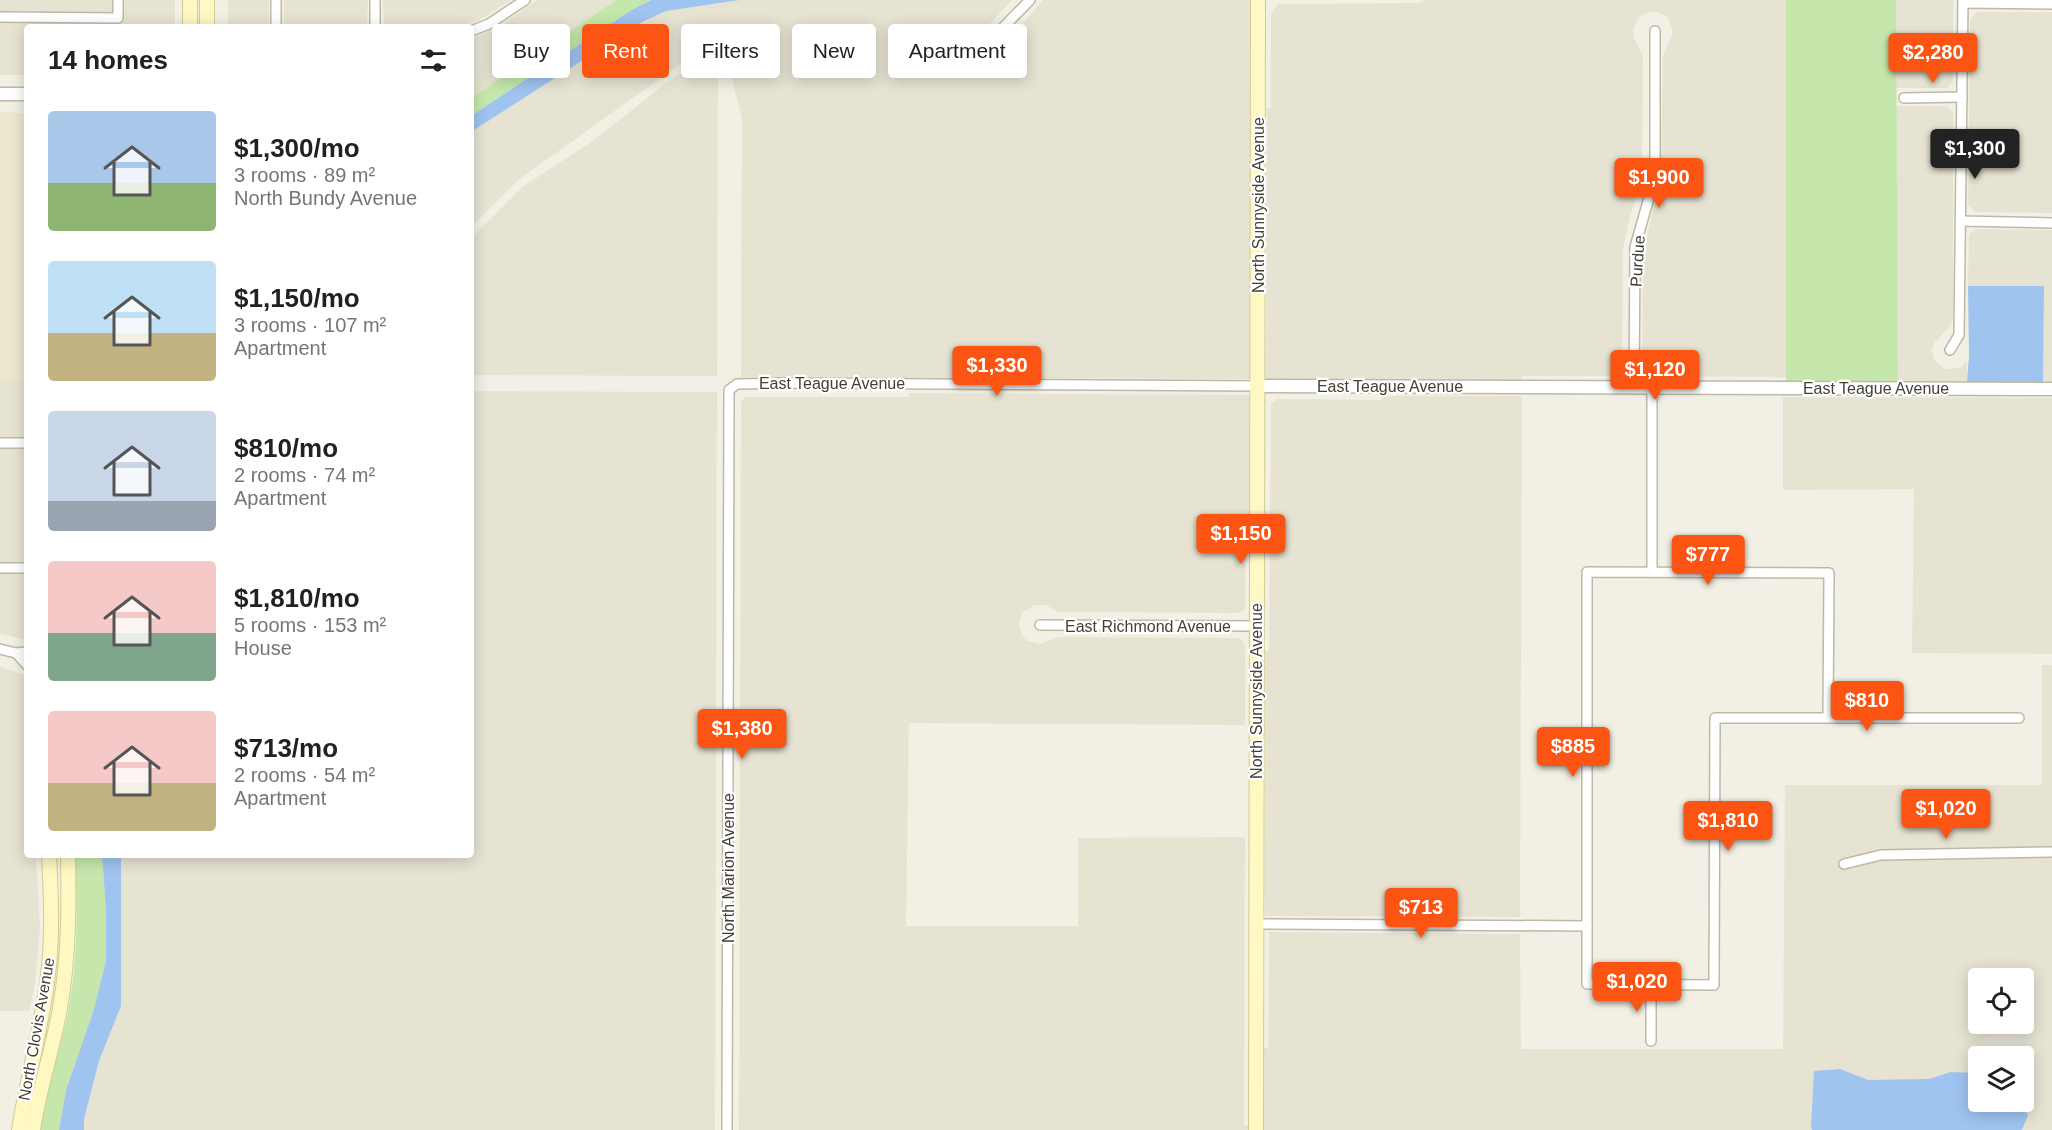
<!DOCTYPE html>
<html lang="en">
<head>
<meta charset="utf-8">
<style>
	body { margin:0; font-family:Arial,sans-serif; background:#f6f6f6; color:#202124; height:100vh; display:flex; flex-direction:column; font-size:22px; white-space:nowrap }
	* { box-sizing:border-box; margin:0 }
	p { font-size:20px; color:#757577 }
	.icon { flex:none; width:33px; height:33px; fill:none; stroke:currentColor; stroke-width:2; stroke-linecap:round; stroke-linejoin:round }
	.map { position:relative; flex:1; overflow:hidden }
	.panel { position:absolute; left:24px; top:24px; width:450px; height:834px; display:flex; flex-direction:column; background:#fff; border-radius:6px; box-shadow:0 3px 15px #0003 }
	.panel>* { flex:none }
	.hud { position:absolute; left:492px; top:24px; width:570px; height:54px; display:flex; gap:12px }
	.tools { position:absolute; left:1968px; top:968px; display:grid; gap:12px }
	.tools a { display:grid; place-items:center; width:66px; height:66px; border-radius:6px; background:#fff; box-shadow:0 3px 15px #0003; font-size:30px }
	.price { position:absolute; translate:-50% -51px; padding:0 14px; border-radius:6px; background:#fb5413; color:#fff; font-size:20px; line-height:39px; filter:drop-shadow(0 2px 3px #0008) }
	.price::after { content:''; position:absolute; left:50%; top:36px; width:18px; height:14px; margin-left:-9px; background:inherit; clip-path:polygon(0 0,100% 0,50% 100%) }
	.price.current { background:#222; color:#fff }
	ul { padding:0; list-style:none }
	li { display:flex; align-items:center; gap:18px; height:150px; padding:0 24px }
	li span { display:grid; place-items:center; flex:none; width:168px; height:120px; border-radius:6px; color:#555 }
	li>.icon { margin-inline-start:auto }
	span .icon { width:72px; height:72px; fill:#fffc; stroke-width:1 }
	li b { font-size:26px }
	h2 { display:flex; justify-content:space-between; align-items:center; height:72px; padding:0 24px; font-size:26px }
	.tag { padding:0 21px; border-radius:6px; background:#fff; box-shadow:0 3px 15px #0003; font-size:21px; line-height:54px }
	.tag.current { background:#fb5413; color:#fff }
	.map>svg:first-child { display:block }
	.residential { fill:#e6e3d2; fill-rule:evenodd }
	.education { fill:#ece7ce }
	.green { fill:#c5e7ac }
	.water { fill:#9fc4f0 }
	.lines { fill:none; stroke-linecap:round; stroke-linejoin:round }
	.minor-casing { stroke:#beb9a7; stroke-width:12 }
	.tertiary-casing { stroke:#beb9a7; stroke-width:15 }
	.secondary-casing { stroke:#d3ca94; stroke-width:16 }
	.minor { stroke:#fff; stroke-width:9 }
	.tertiary { stroke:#fff; stroke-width:12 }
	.secondary { stroke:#fff8c2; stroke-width:14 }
	.labels { text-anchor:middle; stroke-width:4.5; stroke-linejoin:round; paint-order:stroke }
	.street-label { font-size:16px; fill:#444034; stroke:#fff }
</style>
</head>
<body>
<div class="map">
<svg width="2052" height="1130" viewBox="0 0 2052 1130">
	<rect width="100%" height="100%" fill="#f2f0e4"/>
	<g class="residential">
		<path d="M 0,0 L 175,0 L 175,27 L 27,27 L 27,75 L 0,75 Z"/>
		<rect x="228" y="0" width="41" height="27"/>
		<path d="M 284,0 L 368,0 L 367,27 L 284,27 Z"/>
		<path d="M 383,0 L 511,0 L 478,21 L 462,26 L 384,27 Z"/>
		<path d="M 537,0 L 616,0 L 471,98 L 471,39 L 502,25 Z"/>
		<path d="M 740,0 L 1012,0 L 990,24 L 972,28 L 966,35 L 963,43 L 965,56 L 972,63 L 985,66 L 998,59 L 1006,43 L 1043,0 L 1251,0 L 1250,379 L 741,377 L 742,120 L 732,78 L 732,45 L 724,39 L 701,49 L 517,181 L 471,227 L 471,132 L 642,22 L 666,11 Z"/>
		<path d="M 1426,0 L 1786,0 L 1786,377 L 1650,376 L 1642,368 L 1643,253 L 1661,176 L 1663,56 L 1673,32 L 1668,18 L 1661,13 L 1652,11 L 1640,16 L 1633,29 L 1634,38 L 1643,56 L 1642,160 L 1637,194 L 1629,220 L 1623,250 L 1622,368 L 1614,376 L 1522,376 L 1522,380 L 1266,379 L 1267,108 L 1271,108 L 1271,13 L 1279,4 L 1418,3 Z"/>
		<path d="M 1896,0 L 1953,0 L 1953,82 L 1947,88 L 1896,88 Z"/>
		<path d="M 1977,12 L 2052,12 L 2052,213 L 1975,212 L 1968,205 L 1970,19 Z"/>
		<path d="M 718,49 L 717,376 L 471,375 L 471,238 L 522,187 L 590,143 L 665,84 L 705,56 Z"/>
		<path d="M 1896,106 L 1947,106 L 1953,112 L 1953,317 L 1950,326 L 1934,343 L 1932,351 L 1934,360 L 1945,369 L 1952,369 L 1961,367 L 1967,361 L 1967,382 L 1898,381 Z"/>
		<path d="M 1976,229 L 2052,230 L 2052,382 L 2043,382 L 2044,286 L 1968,286 L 1969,235 Z"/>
		<path d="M 0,381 L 27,381 L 27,640 L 0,634 Z"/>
		<path d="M 471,391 L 717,392 L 715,1130 L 84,1130 L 84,1119 L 99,1061 L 121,1006 L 121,855 L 471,855 Z"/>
		<path d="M 909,393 L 1250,395 L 1250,528 L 1246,529 L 1245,605 L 1244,610 L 1237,613 L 1077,612 L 1058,612 L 1046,605 L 1034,605 L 1022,613 L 1019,624 L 1023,637 L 1028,641 L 1040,644 L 1059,637 L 1240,638 L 1245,645 L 1245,725 L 909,723 L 906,926 L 1078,926 L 1078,838 L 1245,837 L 1244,1125 L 1248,1125 L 1248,1130 L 739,1130 L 741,401 L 745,397 L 909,397 Z"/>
		<path d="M 1382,396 L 1522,396 L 1520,917 L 1265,916 L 1265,651 L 1269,651 L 1271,404 L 1277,399 L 1382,400 Z"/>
		<path d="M 1783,397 L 2052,398 L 2052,654 L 1912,653 L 1914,489 L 1783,490 Z"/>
		<path d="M 2042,665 L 2052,665 L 2052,1130 L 1264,1130 L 1264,1048 L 1268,1048 L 1269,932 L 1520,934 L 1521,1049 L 1783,1049 L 1785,785 L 2042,785 ZM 1978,978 L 2024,978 L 2024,1023 L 1978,1023 ZM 1978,1056 L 2024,1056 L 2024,1101 L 1978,1101 Z"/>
		<path d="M 0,666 L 27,676 L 27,855 L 36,855 L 40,928 L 35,984 L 29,1011 L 0,1011 Z"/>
	</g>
	<path class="education" d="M 0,112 L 27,113 L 27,381 L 0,381 Z"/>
	<g class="green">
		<path d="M 616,0 L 651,0 L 633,9 L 471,116 L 471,98 Z"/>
		<path d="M 1786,0 L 1896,0 L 1898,381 L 1786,381 Z"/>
		<path d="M 74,855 L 102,855 L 106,911 L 106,961 L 93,1012 L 66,1090 L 59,1130 L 40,1130 C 46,1090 60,1052 68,1012 C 78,961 78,907 74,855 Z"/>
	</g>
	<g class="water">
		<path d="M 651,0 L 740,0 L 666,11 L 642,22 L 471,132 L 471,116 L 633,9 Z"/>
		<path d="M 1968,286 L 2044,286 L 2043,382 L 1967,382 L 1969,356 Z"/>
		<path d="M 102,855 L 121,856 L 121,1006 L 99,1061 L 84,1119 L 84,1130 L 59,1130 L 66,1090 L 93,1012 L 106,961 L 106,911 Z"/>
		<path d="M 1840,1069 L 1868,1080 L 1929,1079 L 1951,1072 L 1978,1073 L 1978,1101 L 2020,1101 L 2028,1115 L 2022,1130 L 1812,1130 L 1811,1126 L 1814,1071 Z"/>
	</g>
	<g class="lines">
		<g class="minor-casing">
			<g id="minor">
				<path d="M 375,0 L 375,27"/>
				<path d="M 1963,3 L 2052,4"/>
				<path d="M 0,17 L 118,18 L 118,0"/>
				<path d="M 276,27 L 276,0"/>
				<path d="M 471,31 L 489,24 L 525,0"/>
				<path d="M 985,46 L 1030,0"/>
				<path d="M 1904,98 L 1962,97"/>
				<path d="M 1961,221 L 2052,223"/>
				<path d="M 1950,350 L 1959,335 L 1963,0"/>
				<path d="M 1634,386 L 1635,247 L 1654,180 L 1655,159 L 1655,31"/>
				<path d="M 0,443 L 27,443"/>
				<path d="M 0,568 L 27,568"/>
				<path d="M 1652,572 L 1652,386"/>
				<path d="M 1040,625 L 1256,626"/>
				<path d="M 0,649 L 16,653 L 27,652"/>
				<path d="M 16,653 L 27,665"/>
				<path d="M 1828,718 L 1829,573 L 1587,572 L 1587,984 L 1714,985 L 1715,718 L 2019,718"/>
				<path d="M 1844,864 L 1881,855 L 2052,852"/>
				<path d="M 1256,924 L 1587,926"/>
				<path d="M 1651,1041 L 1651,984"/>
				<path d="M 727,1130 L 729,390 L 737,384 L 781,383 L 1258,386"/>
			</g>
		</g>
		<g class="tertiary-casing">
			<g id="tertiary">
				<path d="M 0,94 L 27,94"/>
				<path d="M 1258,386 L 2052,389"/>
			</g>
		</g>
		<g class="secondary-casing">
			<g id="secondary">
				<path d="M 190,0 L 190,27"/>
				<path d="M 207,0 L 207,27"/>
				<path d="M 19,1130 C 27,1078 42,1027 48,975 C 53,936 51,895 49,855"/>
				<path d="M 33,1130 C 39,1088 53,1049 60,1008 C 69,957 69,906 68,855"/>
				<path d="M 1256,1130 L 1258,0"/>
			</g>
		</g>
		<use href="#minor" class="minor"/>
		<use href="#tertiary" class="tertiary"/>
		<use href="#secondary" class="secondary"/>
	</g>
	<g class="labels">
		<g class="street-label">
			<text transform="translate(1258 205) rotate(-90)" y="6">North Sunnyside Avenue</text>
			<text transform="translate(1637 261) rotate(-86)" y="6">Purdue</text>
			<text x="832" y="389">East Teague Avenue</text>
			<text x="1390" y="392">East Teague Avenue</text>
			<text x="1876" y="394">East Teague Avenue</text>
			<text x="1148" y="632">East Richmond Avenue</text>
			<text transform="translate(1256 691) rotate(-90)" y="6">North Sunnyside Avenue</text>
			<text transform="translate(728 868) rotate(-90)" y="6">North Marion Avenue</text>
			<text transform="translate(36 1029) rotate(-80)" y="6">North Clovis Avenue</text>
		</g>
	</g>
</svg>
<div class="tools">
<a><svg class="icon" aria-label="locate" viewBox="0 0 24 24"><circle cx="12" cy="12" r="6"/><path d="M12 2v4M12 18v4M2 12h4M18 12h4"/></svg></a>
<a><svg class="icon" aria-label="layers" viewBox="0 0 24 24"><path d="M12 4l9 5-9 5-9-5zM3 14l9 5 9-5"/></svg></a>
</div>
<b class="price" style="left:1933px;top:84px">$2,280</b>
<b class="price current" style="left:1975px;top:180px">$1,300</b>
<b class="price" style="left:1659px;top:209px">$1,900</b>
<b class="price" style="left:997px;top:397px">$1,330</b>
<b class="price" style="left:1655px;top:401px">$1,120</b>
<b class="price" style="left:1241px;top:565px">$1,150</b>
<b class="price" style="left:1708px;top:586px">$777</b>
<b class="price" style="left:1867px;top:732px">$810</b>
<b class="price" style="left:742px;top:760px">$1,380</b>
<b class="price" style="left:1573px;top:778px">$885</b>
<b class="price" style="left:1946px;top:840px">$1,020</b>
<b class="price" style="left:1728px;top:852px">$1,810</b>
<b class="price" style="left:1421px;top:939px">$713</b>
<b class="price" style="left:1637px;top:1013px">$1,020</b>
<div class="hud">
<a class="tag">Buy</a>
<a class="tag current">Rent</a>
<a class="tag">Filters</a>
<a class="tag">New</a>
<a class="tag">Apartment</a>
</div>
<section class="panel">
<h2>14 homes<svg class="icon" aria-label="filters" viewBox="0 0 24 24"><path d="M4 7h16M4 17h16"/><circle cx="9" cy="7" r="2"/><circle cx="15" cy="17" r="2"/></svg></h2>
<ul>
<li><span style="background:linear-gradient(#a9c7e8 60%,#8fb573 0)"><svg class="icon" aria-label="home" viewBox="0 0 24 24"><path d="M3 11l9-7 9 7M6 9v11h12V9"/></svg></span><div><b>$1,300/mo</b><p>3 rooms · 89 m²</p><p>North Bundy Avenue</p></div></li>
<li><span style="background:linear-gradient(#bfe0f5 60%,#c2b280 0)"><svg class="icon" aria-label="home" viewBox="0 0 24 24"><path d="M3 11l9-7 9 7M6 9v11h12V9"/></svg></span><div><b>$1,150/mo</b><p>3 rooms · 107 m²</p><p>Apartment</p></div></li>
<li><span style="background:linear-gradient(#c9d6e8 75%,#9aa5b1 0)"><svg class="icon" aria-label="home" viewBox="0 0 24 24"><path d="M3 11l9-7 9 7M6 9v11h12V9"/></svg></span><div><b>$810/mo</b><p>2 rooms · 74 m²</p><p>Apartment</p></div></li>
<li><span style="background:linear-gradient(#f6c9c9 60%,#7fa58c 0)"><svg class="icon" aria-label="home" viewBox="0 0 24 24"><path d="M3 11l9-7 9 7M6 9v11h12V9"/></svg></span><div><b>$1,810/mo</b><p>5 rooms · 153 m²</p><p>House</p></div></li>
<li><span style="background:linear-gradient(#f6c9c9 60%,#c2b280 0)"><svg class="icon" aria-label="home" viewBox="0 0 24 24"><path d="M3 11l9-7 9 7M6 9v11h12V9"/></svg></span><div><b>$713/mo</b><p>2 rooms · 54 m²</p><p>Apartment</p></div></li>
</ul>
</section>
</div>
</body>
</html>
